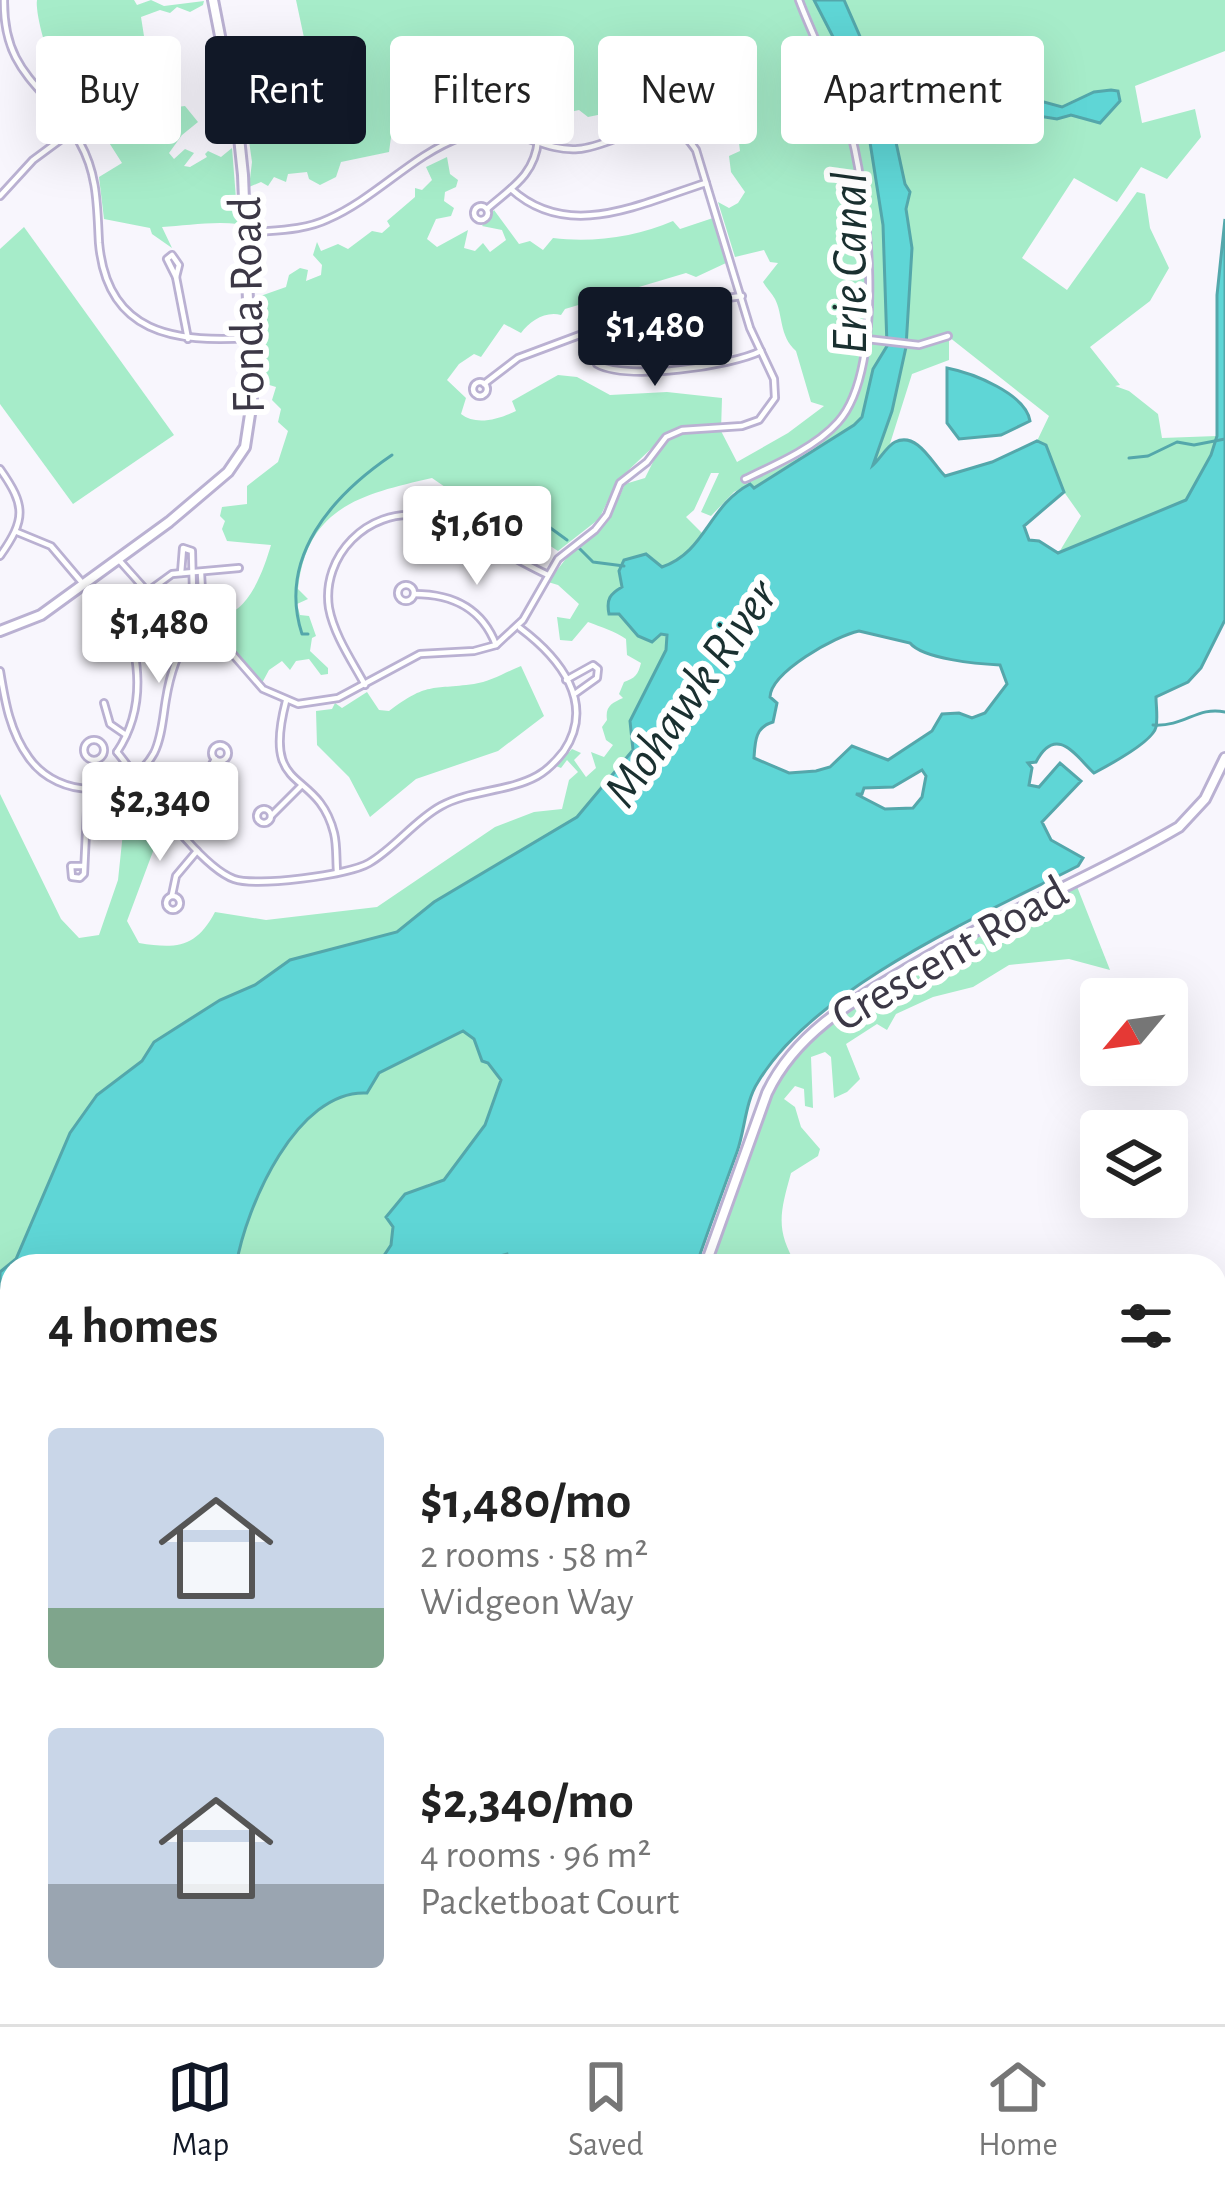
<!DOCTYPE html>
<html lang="en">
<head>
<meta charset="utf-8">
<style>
	body { margin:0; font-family:"Alegreya Sans",sans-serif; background:#f6f6f6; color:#222; height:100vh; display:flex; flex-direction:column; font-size:45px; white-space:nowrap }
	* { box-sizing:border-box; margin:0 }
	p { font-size:39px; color:#767676 }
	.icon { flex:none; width:66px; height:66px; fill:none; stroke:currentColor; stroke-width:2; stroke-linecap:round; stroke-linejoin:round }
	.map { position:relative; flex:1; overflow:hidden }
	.panel { position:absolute; left:0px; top:1254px; width:1227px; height:771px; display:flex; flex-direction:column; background:#fff; border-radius:36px 36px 0 0; box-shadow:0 12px 48px #0002 }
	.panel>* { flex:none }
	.guide { position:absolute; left:36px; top:36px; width:1155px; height:108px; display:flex; gap:24px }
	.needle { width:78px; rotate:241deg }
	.buttons { position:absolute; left:1080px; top:978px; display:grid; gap:24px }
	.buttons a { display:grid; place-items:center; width:108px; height:108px; border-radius:12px; background:#fff; box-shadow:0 12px 48px #0002; font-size:60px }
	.price { position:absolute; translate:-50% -102px; padding:0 27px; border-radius:12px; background:#fff; color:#222; font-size:39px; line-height:78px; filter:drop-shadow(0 3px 6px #0008) }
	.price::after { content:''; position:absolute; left:50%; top:72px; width:36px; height:27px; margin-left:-18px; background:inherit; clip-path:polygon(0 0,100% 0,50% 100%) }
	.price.active { background:#111827; color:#fff }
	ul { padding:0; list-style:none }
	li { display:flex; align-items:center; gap:36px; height:300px; padding:0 48px }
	li span { display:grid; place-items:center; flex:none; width:336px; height:240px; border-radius:12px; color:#555 }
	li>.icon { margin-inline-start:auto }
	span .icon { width:144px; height:144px; fill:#fffc; stroke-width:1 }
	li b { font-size:51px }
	h2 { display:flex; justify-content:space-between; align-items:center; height:144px; padding:0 48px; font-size:51px }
	.pill { padding:0 42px; border-radius:12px; background:#fff; box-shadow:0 12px 48px #0002; font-size:42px; line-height:108px }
	.pill.active { background:#111827; color:#fff }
	.tabs { display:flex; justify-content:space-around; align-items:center; height:168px; border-top:3px solid #e0e0e0; background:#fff; font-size:33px; color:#767676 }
	.tabs a { display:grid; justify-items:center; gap:6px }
	.tabs .active { color:#111827 }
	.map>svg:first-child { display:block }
	.green { fill:#a6ecc9 }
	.water { fill:#5fd6d6; stroke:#54a7ab; stroke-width:3; fill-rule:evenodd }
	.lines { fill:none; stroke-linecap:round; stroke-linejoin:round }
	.stream { stroke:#54a7ab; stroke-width:3 }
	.street-casing { stroke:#bab1d2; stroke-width:10 }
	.secondary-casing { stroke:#bab1d2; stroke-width:14 }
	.primary-casing { stroke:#b88699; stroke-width:16 }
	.street { stroke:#fff; stroke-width:4.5 }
	.secondary { stroke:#fff; stroke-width:8 }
	.primary { stroke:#fdd0dc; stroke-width:10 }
	.labels { text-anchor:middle; stroke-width:12; stroke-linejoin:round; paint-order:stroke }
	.street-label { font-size:48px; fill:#3c3846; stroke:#fff }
	.water-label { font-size:51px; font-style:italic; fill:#1a3030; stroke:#fff }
</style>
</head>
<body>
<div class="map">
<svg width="1225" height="2024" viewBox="0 0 1225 2024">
	<rect width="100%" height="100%" fill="#f8f6fd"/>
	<g class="green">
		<path d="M 37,0 L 134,0 L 137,5 L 151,0 L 164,6 L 204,1 L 203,5 L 190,12 L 177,7 L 170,13 L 160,10 L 141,17 L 144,36 L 139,37 L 144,111 L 185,106 L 198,122 L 182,135 L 169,153 L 174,159 L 185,149 L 194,153 L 184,166 L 190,167 L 207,157 L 205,154 L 208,151 L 221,157 L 232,148 L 238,224 C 212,221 185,226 162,227 L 172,248 L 152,234 L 150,228 L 104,219 L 99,177 L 122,163 L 108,141 L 113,132 L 101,124 L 92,92 L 85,92 L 85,85 L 58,60 L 54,64 C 46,55 35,11 37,0 Z"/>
		<path d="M 296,0 L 1225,0 L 1225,51 L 1135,86 L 1142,123 L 1195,109 L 1201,137 L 1167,179 L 1141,167 L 1117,202 L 1074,178 L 1022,258 L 1067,290 L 1137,192 L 1145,194 L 1150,228 L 1169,268 L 1150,301 L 1090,347 L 1120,385 L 1115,386 L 1129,391 L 1158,414 L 1162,438 L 1217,436 L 1211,455 L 1186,500 L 1058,554 L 1081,516 L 1064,492 L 1046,445 L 1037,441 L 1049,416 L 949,337 L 949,360 L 912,374 L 888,450 L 876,466 L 753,488 L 750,484 L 734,492 L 711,516 L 701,512 L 719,473 L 711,473 L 694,510 L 686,517 L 703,534 L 684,555 L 662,567 L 653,558 L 624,560 L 619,570 L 624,579 L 619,614 L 638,636 L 667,635 L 666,650 L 630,720 L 633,750 L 577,817 L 434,902 L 397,932 L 290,960 L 255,985 L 220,1000 L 154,1042 L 142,1061 L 97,1095 L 50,1178 L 35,1223 L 16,1259 L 0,1272 L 0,794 L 61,919 L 79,938 L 99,935 L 118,880 L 124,823 L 155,846 L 127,921 L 139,943 C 176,949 196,948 215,912 L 266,920 L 377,907 L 495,827 L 534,812 L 562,809 L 569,780 L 578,772 L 567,760 L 561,768 L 556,766 L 572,749 L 581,753 L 574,760 L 586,777 L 596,768 L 591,752 L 604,757 L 613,745 L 606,740 L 602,727 L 607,720 C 605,706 612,703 623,698 L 619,694 L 624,682 C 635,678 638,675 641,663 L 627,655 L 626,639 C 615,631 601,627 588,622 L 572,641 L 560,640 L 557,617 L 570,619 L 579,604 L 558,585 L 548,582 L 571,552 L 609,520 L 625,484 L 645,478 L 658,452 L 653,447 L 618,480 L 599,519 L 558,551 L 538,538 L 519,532 L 506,513 L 497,508 L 474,507 L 432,478 C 363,494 307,506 298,589 L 308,599 L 297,604 L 300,615 L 309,616 L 316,636 L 312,638 L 310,651 L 328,668 L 328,674 L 321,675 L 309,659 L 296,661 L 290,670 L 282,661 L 269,670 L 262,683 L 225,641 L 195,627 L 198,617 L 207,613 C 244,628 263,572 271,545 L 227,541 L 222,529 L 225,521 L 220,516 L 222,507 L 247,504 L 247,486 L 278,462 L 288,431 L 278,422 L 281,409 L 272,400 L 276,387 L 256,381 L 252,299 L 286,287 L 289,275 L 300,268 L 308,270 L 306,281 L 321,275 L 322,265 L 313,255 L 317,242 L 321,251 L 338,244 L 348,249 L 372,231 L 382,233 L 390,226 L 387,221 L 415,197 L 415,188 L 422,190 L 432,180 L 426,167 L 447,157 L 450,174 L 458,180 L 456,187 L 445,192 L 444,201 L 454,208 L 451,216 L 436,219 L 427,239 L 437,247 L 468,230 L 464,248 L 475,251 L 483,243 L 490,252 L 506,240 L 502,230 L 482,226 L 494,210 L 519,244 L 530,241 L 543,250 L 553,238 C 592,243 637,237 673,221 L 680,229 L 713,218 L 726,263 L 696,277 L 686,273 L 565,309 L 561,315 C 545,311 530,321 521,333 L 504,324 L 481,357 L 474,354 L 459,364 L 447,380 L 466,398 L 461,414 C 476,426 499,419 516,411 L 512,401 L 558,375 L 577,377 L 610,395 L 667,392 L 722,398 L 721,431 L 737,462 L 788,433 L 824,406 L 811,402 L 796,351 C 779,336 783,314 775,299 C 772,293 766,288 763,282 L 778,263 L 770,262 L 764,250 L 735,257 L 718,202 L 729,208 L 738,203 L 745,192 L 731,172 L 729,156 L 740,151 L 738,135 L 728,137 L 719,130 L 723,122 L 693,98 L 673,127 L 661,125 L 661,119 L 675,112 L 677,102 L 673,96 L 656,96 L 651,103 L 635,107 L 628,102 L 617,111 L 588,117 L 579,110 L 570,112 L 573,136 L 567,134 L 564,120 L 553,122 L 545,111 L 526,104 L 503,116 L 501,126 L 437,142 L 413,139 L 405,129 L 391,137 L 389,152 L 341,162 L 336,177 L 320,185 L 309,179 L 307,172 L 288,174 L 286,182 L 274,177 L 268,186 L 261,182 L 249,187 L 252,162 L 243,98 L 232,69 L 238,57 L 306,47 Z"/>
		<path d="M 24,227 L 174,435 L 73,504 L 0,404 L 0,249 Z"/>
		<path d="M 521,666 L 544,716 L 498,751 L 416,779 L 370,817 L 349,777 L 317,745 L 316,711 L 332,709 L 335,703 L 342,708 L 367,692 L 379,710 L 389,711 C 428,682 430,690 474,684 C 490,682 506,672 521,666 Z"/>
		<path d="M 1076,884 L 1110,970 L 1069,959 L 1009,965 L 973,987 L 933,997 L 896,1014 L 887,1030 L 877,1024 L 846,1044 L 860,1079 L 847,1092 L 834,1098 L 831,1057 L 825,1052 L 811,1057 L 813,1108 L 805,1106 L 804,1089 L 795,1086 L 784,1099 L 795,1107 L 801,1127 L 820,1149 L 818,1156 L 791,1173 C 780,1213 775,1230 797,1266 L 709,1266 C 729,1204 745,1133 780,1078 C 831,996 989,928 1076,884 Z"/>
		<path d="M 463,1031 L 474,1039 L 482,1061 L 488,1062 L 501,1080 L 485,1125 L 444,1180 L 428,1184 L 393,1227 L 391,1245 L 377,1266 L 236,1266 C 246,1206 297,1090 367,1093 L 379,1074 Z"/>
		<path d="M 0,1613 L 12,1638 L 10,1780 L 3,1748 L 3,1712 L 0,1709 Z"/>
		<path d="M 12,1825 L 12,1966 L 0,1952 L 0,1833 Z"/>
		<path d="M 432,2013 L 644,2013 L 645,2024 L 479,2024 L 473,2020 L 464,2024 L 418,2024 Z"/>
	</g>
	<g class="water">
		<path d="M 814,0 L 844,0 L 886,96 L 905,184 L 910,192 L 906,209 L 912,248 L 906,347 L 892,411 L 873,465 C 879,460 887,446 895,442 C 918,431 933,465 945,476 L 992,462 L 1037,441 L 1046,445 L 1064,492 L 1024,526 L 1029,540 L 1039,541 L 1058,553 L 1186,500 L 1211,455 L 1217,436 L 1217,295 L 1225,219 L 1225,620 L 1201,668 L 1188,682 L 1156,697 C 1156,706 1158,718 1156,727 C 1153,742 1109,765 1094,773 C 1078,759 1057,722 1036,762 L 1028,763 L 1032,768 L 1029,785 L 1039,787 L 1060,763 L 1081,781 L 1042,822 L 1051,840 L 1083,858 L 1078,866 C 980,916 815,987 758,1082 C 745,1102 745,1130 737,1152 C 723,1190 709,1228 696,1266 L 511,1266 L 507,1254 L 485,1260 L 478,1266 L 377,1266 L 391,1245 L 393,1227 L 386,1217 L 405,1194 L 444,1180 L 485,1125 L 501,1080 L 488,1063 L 482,1061 L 474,1039 L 463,1031 L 379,1073 L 367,1093 C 297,1089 246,1206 236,1266 L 12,1266 L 12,1504 C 0,1457 4,1374 10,1321 L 8,1310 L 0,1309 L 0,1272 L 16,1259 L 70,1133 L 97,1095 L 142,1061 L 154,1042 L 220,1000 L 255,985 L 290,960 L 397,932 L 434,902 L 577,817 L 633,750 L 630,721 L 666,650 L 667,635 L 661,634 L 652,642 L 638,636 L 619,614 L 609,614 C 606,599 610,594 622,587 L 619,571 L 624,560 L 646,554 L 662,567 C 706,552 708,506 750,484 L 754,488 L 854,425 L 862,417 L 873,369 L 887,346 L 883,225 L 864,104 L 866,101 ZM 859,631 L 910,643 C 923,659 978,664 1000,665 L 1007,684 L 985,713 L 972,718 L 959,713 L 942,714 L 932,731 L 888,760 L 852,746 L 830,767 L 816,771 L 789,773 L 754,758 C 755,742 755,727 773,722 L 777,703 L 770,697 C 771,672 835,636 859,631 ZM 922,770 L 926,776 L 922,797 L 913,808 L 885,809 L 856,794 L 862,794 L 864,788 L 893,787 Z"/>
		<path d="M 1111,90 L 1118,91 L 1120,101 L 1100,123 L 1071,115 L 1057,119 L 1026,114 L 998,126 L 991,112 L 996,104 L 1033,99 L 1062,107 L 1094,92 Z"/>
		<path d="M 947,368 C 973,373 1026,394 1030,421 L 1001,435 L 959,439 L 947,423 Z"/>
		<path d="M 1225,1639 L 1225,1944 L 1215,1945 L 1215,1641 Z"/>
	</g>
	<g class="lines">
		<g class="stream">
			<path d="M 1129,458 L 1148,456 L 1177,442 L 1194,445 L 1225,439"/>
			<path d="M 504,494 L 567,540"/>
			<path d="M 579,548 L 593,562 L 624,566"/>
			<path d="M 308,634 L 302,634 C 277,557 333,495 392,455"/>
			<path d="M 1153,725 C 1185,727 1197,706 1225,712"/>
			<path d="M 255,2024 L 258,2013"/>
		</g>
		<g class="street-casing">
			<g id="street">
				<path d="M 4,0 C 3,77 49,86 80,143 C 98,175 97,208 99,243 C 107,334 175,343 250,338"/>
				<path d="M 511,189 C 569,242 641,203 706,183"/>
				<path d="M 0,196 L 33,160 L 71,132"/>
				<circle cx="481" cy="213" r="7"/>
				<path d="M 487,209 C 511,188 535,175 538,140"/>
				<path d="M 172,255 L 179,265 L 176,277 L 167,259 Z"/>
				<path d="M 176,277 L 188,339"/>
				<path d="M 582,334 L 597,364 C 627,381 731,366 761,351"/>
				<path d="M 867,339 L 919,345 L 948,336"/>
				<circle cx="480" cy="389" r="7"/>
				<path d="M 484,384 L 518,358 L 652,308 L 742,296"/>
				<path d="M 0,469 C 26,506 26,519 0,556"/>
				<path d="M 745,479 C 775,465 816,447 838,422 C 888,366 868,187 847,119 C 835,78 814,40 799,0"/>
				<path d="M 17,532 L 51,546 L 84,585"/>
				<path d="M 119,560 L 169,616 L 223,643 L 263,689 L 298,704 L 338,698 L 420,654 L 474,651 L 496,645 L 523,620 L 558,559 L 595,530 L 607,515 L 620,483 L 647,462 L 666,437 L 682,430 L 742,426 L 759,420 L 775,398 L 774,379 L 750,328 L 696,150 C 689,139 680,131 667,128 C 638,123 607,147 578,149 C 536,152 513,118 461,137 C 412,155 376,198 328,219 C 303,231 273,230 246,233"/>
				<path d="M 181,573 L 183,548 L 192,551 L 193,594 L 202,592 L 201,573"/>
				<circle cx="406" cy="593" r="8"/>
				<path d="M 414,594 C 453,594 482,608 496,645"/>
				<path d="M 103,648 L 102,632 L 106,622 L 172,574 L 239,568"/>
				<path d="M 0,671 C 5,702 10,732 29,758 C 59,800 128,800 154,753 C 162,737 163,716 166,699 C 170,674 178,651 191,630"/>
				<path d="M 566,680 L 593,665 L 598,669 L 597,678 L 576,693"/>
				<path d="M 365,685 C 352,661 334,635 329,608 C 321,556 368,508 420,516 C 457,521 512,559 548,575"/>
				<path d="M 286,701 C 261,797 317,766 334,833 C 337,845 336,859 337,871"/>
				<path d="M 104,703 L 110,724 L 126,735"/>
				<circle cx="94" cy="750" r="10"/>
				<circle cx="220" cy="753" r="8"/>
				<path d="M 117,752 C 143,784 198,866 234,879 C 256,887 349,875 369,863 C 395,848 415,820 441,806 C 470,790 508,792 537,776 C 548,770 557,760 564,751 C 596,703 560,658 520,628"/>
				<path d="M 117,752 C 147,707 139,658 124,610"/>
				<circle cx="264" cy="816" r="7"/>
				<path d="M 170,816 L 198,789 L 215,759"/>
				<path d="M 271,816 L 301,786"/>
				<path d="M 82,866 L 71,866 L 72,877 L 80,878 L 84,874 L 88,790"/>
				<path d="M 172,895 L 176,876 L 197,851"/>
				<circle cx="173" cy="903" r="7"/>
				<path d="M 1215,1456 L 1225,1477"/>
				<path d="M 1215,1967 L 1225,1967"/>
				<path d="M 0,1996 L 12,2012"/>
				<path d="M 12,2013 L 20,2024"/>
				<path d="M 1081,2013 L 1089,2024"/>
			</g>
		</g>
		<g class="secondary-casing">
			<g id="secondary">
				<path d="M 0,631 L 41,615 L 169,522 L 228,472 L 245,447 L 252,401 L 243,175 L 238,128 L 213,0"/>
				<path d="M 705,1266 L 767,1093 C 796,1032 854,1000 910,967 C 997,915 1092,878 1179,827 L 1205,799 L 1225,758"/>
				<path d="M 0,1510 C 23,1544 0,1589 12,1630"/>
				<path d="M 409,2013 L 411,2024"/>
			</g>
		</g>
		<g class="primary-casing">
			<g id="primary">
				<path d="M 1215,1314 L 1225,1311"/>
				<path d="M 63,2024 L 72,2013"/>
			</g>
		</g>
		<use href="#street" class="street"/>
		<use href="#secondary" class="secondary"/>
		<use href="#primary" class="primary"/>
	</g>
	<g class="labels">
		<g class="street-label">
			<text transform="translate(245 305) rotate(-91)" y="17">Fonda Road</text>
			<text transform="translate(949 952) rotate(-30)" y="17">Crescent Road</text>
		</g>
		<g class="water-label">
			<text transform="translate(848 263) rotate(-90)" y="18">Erie Canal</text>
			<text transform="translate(689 692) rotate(-55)" y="18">Mohawk River</text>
		</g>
	</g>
</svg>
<div class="buttons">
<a><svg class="needle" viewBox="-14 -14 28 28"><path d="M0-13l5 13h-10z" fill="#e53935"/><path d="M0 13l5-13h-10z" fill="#767676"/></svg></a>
<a><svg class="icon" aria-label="layers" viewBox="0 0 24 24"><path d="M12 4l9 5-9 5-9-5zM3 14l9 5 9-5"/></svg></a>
</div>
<b class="price active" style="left:655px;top:389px">$1,480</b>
<b class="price" style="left:477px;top:588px">$1,610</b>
<b class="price" style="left:159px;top:686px">$1,480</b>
<b class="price" style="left:160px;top:864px">$2,340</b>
<div class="guide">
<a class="pill">Buy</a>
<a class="pill active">Rent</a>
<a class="pill">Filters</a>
<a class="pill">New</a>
<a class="pill">Apartment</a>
</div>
<section class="panel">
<h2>4 homes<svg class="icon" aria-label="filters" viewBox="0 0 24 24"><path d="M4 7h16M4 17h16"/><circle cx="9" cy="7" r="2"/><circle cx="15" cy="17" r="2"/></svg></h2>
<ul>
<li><span style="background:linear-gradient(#c9d6e8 75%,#7fa58c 0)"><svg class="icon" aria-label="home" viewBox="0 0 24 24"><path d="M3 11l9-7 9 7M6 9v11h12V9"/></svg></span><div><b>$1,480/mo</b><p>2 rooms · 58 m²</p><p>Widgeon Way</p></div></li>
<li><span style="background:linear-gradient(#c9d6e8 65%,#9aa5b1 0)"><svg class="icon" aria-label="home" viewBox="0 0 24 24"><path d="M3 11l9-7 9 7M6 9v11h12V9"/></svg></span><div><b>$2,340/mo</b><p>4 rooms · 96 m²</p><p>Packetboat Court</p></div></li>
</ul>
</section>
</div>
<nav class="tabs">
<a class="active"><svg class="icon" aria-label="map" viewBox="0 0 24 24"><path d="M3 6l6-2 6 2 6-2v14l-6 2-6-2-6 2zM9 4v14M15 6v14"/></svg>Map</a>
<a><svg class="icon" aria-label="saved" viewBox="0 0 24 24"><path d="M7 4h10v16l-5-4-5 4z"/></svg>Saved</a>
<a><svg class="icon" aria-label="home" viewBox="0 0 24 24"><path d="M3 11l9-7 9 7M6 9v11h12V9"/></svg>Home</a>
</nav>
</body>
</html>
